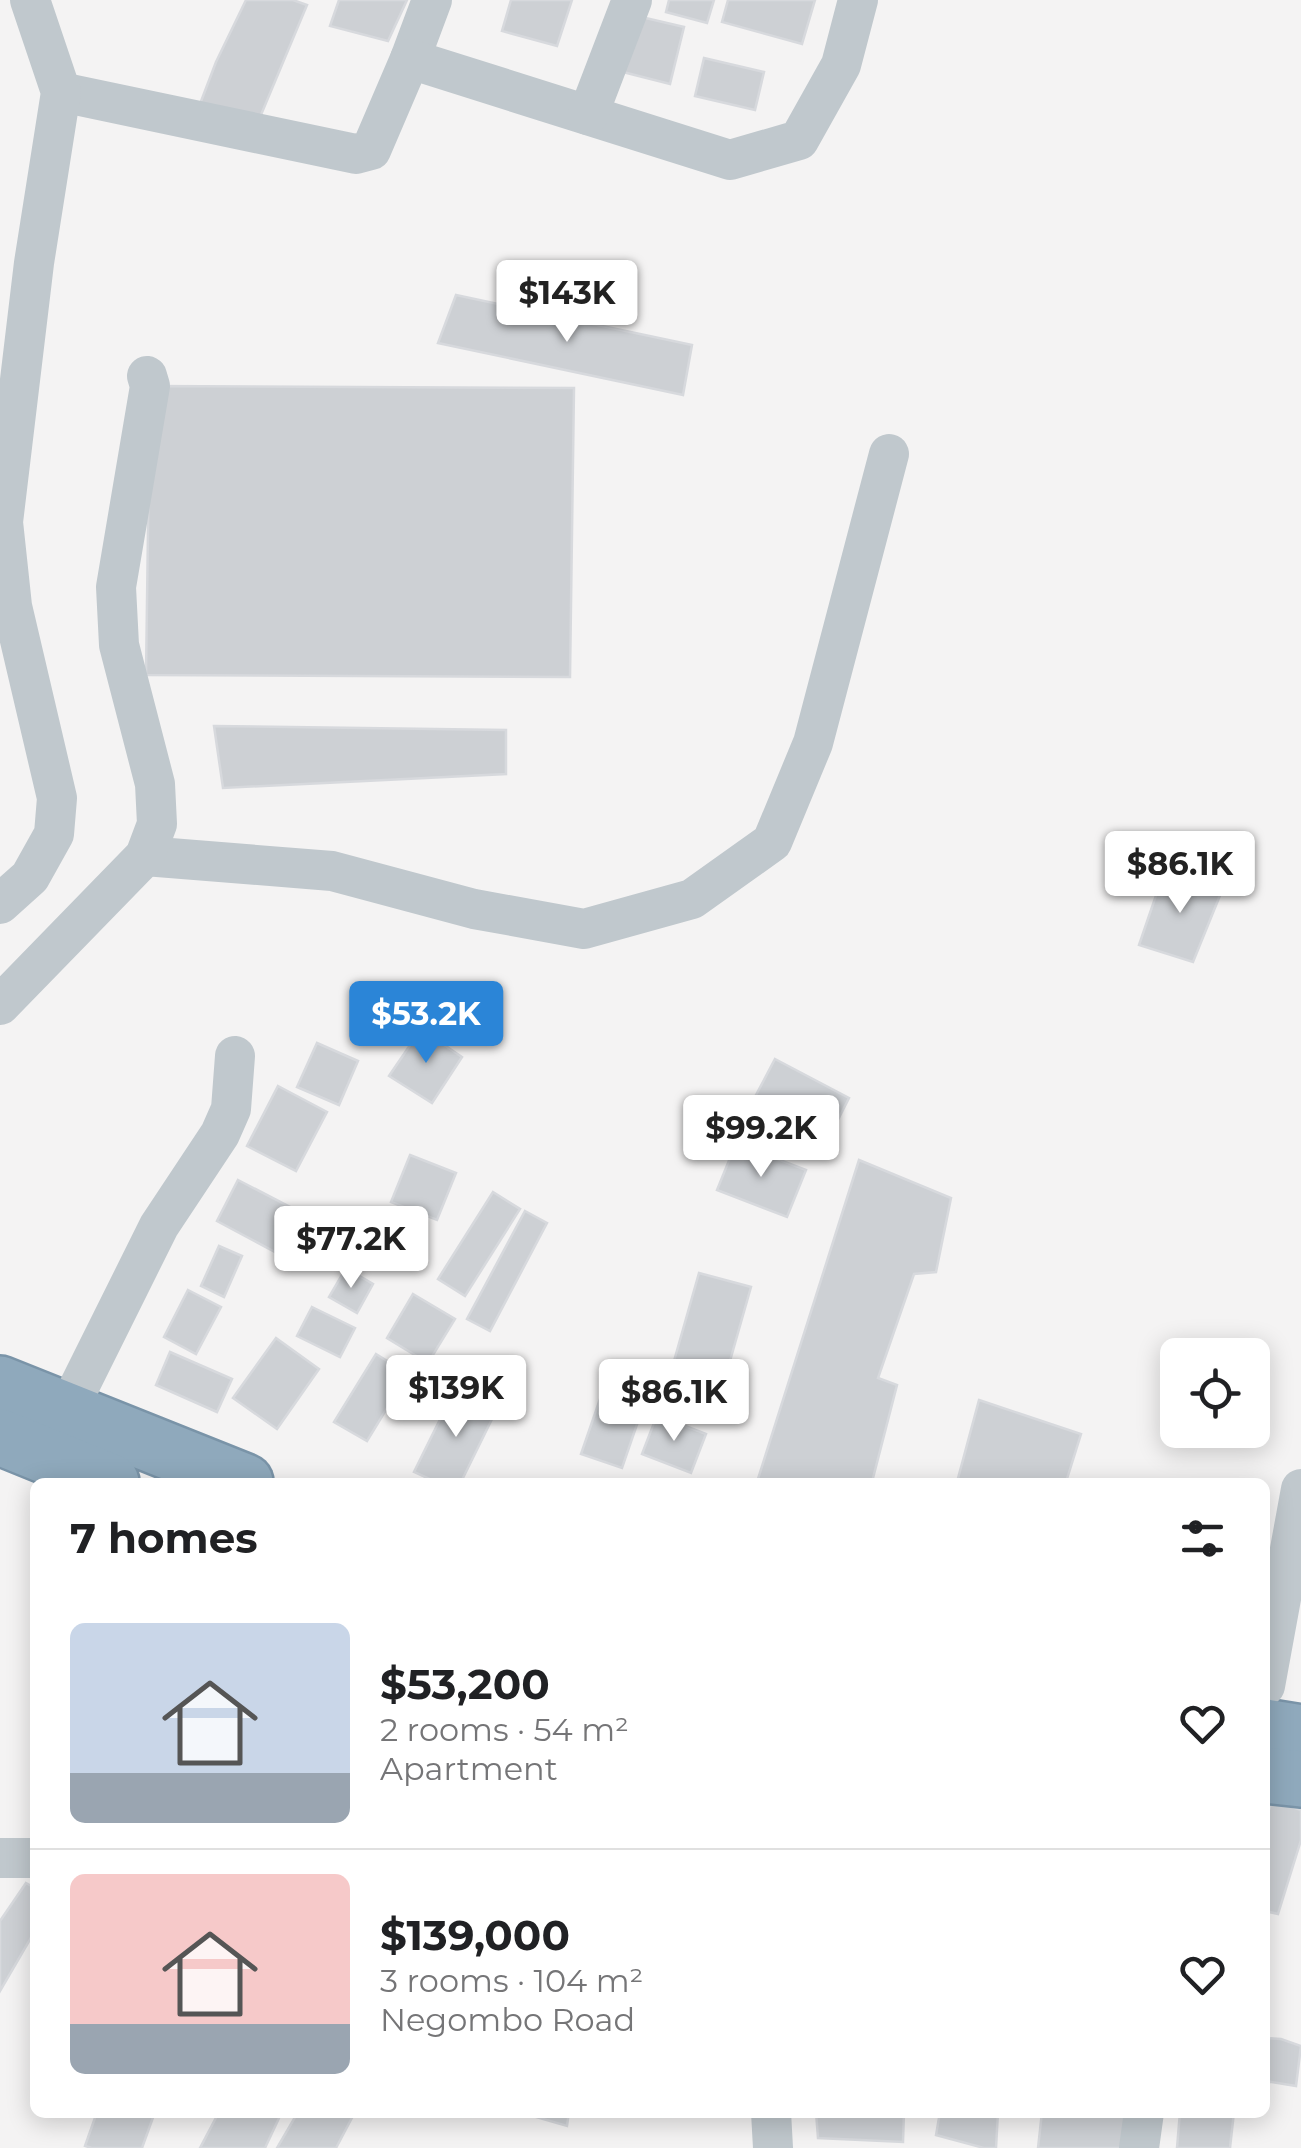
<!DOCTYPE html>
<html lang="en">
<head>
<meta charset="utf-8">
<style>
	body { margin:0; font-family:Montserrat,sans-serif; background:#f2f2f2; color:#202124; height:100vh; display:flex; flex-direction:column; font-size:38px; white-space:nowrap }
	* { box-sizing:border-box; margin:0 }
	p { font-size:32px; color:#757577 }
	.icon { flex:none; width:55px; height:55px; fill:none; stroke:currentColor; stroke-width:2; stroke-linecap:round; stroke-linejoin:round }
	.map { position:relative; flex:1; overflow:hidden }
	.sheet { position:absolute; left:30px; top:1478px; width:1240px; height:640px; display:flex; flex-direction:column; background:#fff; border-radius:15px; box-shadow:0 5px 25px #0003 }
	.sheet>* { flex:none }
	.fabs { position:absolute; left:1160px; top:1338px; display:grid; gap:20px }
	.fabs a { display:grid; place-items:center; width:110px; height:110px; border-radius:15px; background:#fff; box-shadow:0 5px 25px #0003; font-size:50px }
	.price { position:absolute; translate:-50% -85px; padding:0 22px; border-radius:10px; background:#fff; color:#222; font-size:32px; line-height:65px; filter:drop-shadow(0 2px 5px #0008) }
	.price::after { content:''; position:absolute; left:50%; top:60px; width:30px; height:22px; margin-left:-15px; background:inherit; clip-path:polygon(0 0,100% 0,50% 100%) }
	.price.on { background:#2b85d7; color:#fff }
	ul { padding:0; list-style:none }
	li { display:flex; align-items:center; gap:30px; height:250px; padding:0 40px }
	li+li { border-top:2px solid #e0e0e0 }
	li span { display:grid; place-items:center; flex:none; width:280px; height:200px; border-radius:15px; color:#555 }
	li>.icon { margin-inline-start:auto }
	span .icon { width:120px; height:120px; fill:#fffc; stroke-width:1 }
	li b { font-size:42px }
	h2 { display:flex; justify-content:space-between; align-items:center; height:120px; padding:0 40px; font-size:42px }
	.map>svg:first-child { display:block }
	.building { fill:#cdd0d4; stroke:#d7d9dd; stroke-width:2.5 }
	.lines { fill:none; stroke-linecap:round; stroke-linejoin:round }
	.highway-casing { stroke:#7a94a8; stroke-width:60 }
	.minor { stroke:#c0c8cd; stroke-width:40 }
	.highway { stroke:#8fa9bc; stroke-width:55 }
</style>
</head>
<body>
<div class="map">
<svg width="1301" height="2148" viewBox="0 0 1301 2148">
	<rect width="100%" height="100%" fill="#f4f3f3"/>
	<g class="building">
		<path d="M 246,0 L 293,0 L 307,5 L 258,122 L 200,104 L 216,62 Z"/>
		<path d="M 339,0 L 407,0 L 388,41 L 330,26 Z"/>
		<path d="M 511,0 L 572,0 L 557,46 L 502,31 Z"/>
		<path d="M 669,0 L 714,0 L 707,23 L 666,12 Z"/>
		<path d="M 728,0 L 815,0 L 802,44 L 722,22 Z"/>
		<path d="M 637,16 L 684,27 L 670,84 L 623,72 Z"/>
		<path d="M 704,58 L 764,72 L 755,110 L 695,96 Z"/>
		<path d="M 456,295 L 692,345 L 683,395 L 438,343 Z"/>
		<path d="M 150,386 L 574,388 L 570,677 L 146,675 Z"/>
		<path d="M 214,726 L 506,730 L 506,774 L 223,788 Z"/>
		<path d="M 1164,872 L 1223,888 L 1193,962 L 1139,945 Z"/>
		<path d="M 421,1029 L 462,1057 L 432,1103 L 389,1076 Z"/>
		<path d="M 317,1043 L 358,1061 L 339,1105 L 297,1087 Z"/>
		<path d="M 775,1059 L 849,1098 L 822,1151 L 747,1112 Z"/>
		<path d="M 278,1086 L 327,1112 L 296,1171 L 247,1146 Z"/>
		<path d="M 736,1143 L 806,1170 L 787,1217 L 717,1190 Z"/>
		<path d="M 410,1155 L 456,1173 L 437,1220 L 391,1202 Z"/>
		<path d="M 859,1160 L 951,1198 L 936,1272 L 914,1274 L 878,1378 L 897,1385 L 872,1482 L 757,1482 Z"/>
		<path d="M 238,1180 L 296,1210 L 275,1252 L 217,1221 Z"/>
		<path d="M 493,1192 L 520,1209 L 465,1296 L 438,1279 Z"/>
		<path d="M 525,1211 L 547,1223 L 490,1331 L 467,1319 Z"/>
		<path d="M 219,1246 L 242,1256 L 224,1297 L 201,1286 Z"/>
		<path d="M 346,1268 L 373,1284 L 357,1313 L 329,1297 Z"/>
		<path d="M 699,1273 L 751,1287 L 724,1382 L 672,1368 Z"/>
		<path d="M 188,1290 L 221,1307 L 196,1354 L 164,1337 Z"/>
		<path d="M 413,1294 L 455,1319 L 428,1363 L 387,1338 Z"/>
		<path d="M 312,1307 L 355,1328 L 340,1357 L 297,1336 Z"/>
		<path d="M 276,1338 L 319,1369 L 277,1429 L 233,1398 Z"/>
		<path d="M 170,1352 L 232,1379 L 217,1412 L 156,1385 Z"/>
		<path d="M 376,1354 L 408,1374 L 367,1441 L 334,1422 Z"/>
		<path d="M 454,1391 L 497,1409 L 461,1482 L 436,1482 L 414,1472 Z"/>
		<path d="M 602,1393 L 643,1407 L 622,1468 L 581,1454 Z"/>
		<path d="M 979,1400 L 1081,1434 L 1066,1482 L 957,1482 Z"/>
		<path d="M 657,1415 L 706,1434 L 691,1473 L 642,1454 Z"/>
		<path d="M 1272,1800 L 1301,1810 L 1301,1840 L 1278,1914 L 1265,1911 L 1265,1823 Z"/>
		<path d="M 26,1883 L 35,1888 L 35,1931 L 0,1991 L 0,1921 Z"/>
		<path d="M 1265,2038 L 1281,2039 L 1301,2046 L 1296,2086 L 1265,2081 Z"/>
		<path d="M 97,2112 L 155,2112 L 142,2148 L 92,2148 L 85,2146 Z"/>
		<path d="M 219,2112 L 254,2112 L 280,2116 L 265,2148 L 200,2148 Z"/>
		<path d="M 298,2112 L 355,2112 L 336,2148 L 277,2148 Z"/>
		<path d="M 519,2112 L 569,2112 L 567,2126 Z"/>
		<path d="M 816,2112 L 904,2112 L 903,2142 L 818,2138 Z"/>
		<path d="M 940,2112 L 998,2112 L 996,2148 L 984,2148 L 936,2135 Z"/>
		<path d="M 1042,2112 L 1132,2112 L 1126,2148 L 1038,2148 Z"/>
		<path d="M 1180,2112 L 1234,2112 L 1230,2148 L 1177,2148 Z"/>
	</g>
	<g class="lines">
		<g class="highway-casing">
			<g id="highway">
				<path d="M 0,1384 L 245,1482"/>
				<path d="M 0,1437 L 111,1482"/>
				<path d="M 1265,1727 L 1301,1733"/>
				<path d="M 1265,1775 L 1301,1779"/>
			</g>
		</g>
		<g class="minor">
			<path d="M 410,59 L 432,0"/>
			<path d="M 61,92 L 356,154 L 371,150 L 410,59 L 730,160 L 799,140 L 841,65 L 858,0"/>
			<path d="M 588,115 L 632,0"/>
			<path d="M 145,856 L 332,871 L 474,909 L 584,929 L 692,899 L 772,842 L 813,743 L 889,454"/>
			<path d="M 0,904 L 30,877 L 54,834 L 57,798 L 12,606 L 3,522 L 34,263 L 61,92 L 30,0"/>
			<path d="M 0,1005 L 145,856 L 157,824 L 155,784 L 119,645 L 116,587 L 150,386 L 147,376"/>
			<path d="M 67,1411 L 159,1226 L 220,1134 L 231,1109 L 235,1056"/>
			<path d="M 1265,1686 L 1301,1489"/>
			<path d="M 0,1858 L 35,1858"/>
			<path d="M 771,2112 L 773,2148"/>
			<path d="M 1139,2148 L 1144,2112"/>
		</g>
		<use href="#highway" class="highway"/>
	</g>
</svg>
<div class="fabs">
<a><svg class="icon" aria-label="locate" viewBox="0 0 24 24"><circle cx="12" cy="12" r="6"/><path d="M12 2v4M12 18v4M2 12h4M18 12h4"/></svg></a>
</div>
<b class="price" style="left:567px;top:345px">$143K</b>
<b class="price" style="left:1180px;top:916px">$86.1K</b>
<b class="price on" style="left:426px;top:1066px">$53.2K</b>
<b class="price" style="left:761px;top:1180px">$99.2K</b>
<b class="price" style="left:351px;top:1291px">$77.2K</b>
<b class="price" style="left:456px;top:1440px">$139K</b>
<b class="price" style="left:674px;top:1444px">$86.1K</b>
<section class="sheet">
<h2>7 homes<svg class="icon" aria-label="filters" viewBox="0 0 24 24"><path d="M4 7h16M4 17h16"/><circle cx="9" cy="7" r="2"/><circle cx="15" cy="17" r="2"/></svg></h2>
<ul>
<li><span style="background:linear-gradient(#c9d6e8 75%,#9aa5b1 0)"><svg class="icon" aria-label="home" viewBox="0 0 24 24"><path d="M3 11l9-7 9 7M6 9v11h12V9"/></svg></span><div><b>$53,200</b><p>2 rooms · 54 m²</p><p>Apartment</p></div><svg class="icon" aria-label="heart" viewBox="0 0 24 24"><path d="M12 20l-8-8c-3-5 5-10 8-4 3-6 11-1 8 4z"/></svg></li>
<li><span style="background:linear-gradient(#f6c9c9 75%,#9aa5b1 0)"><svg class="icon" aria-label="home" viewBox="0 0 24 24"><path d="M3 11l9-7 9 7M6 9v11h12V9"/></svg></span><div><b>$139,000</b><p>3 rooms · 104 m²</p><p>Negombo Road</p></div><svg class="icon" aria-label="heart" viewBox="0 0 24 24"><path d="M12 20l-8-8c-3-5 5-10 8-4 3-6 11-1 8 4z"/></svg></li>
</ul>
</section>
</div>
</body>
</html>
